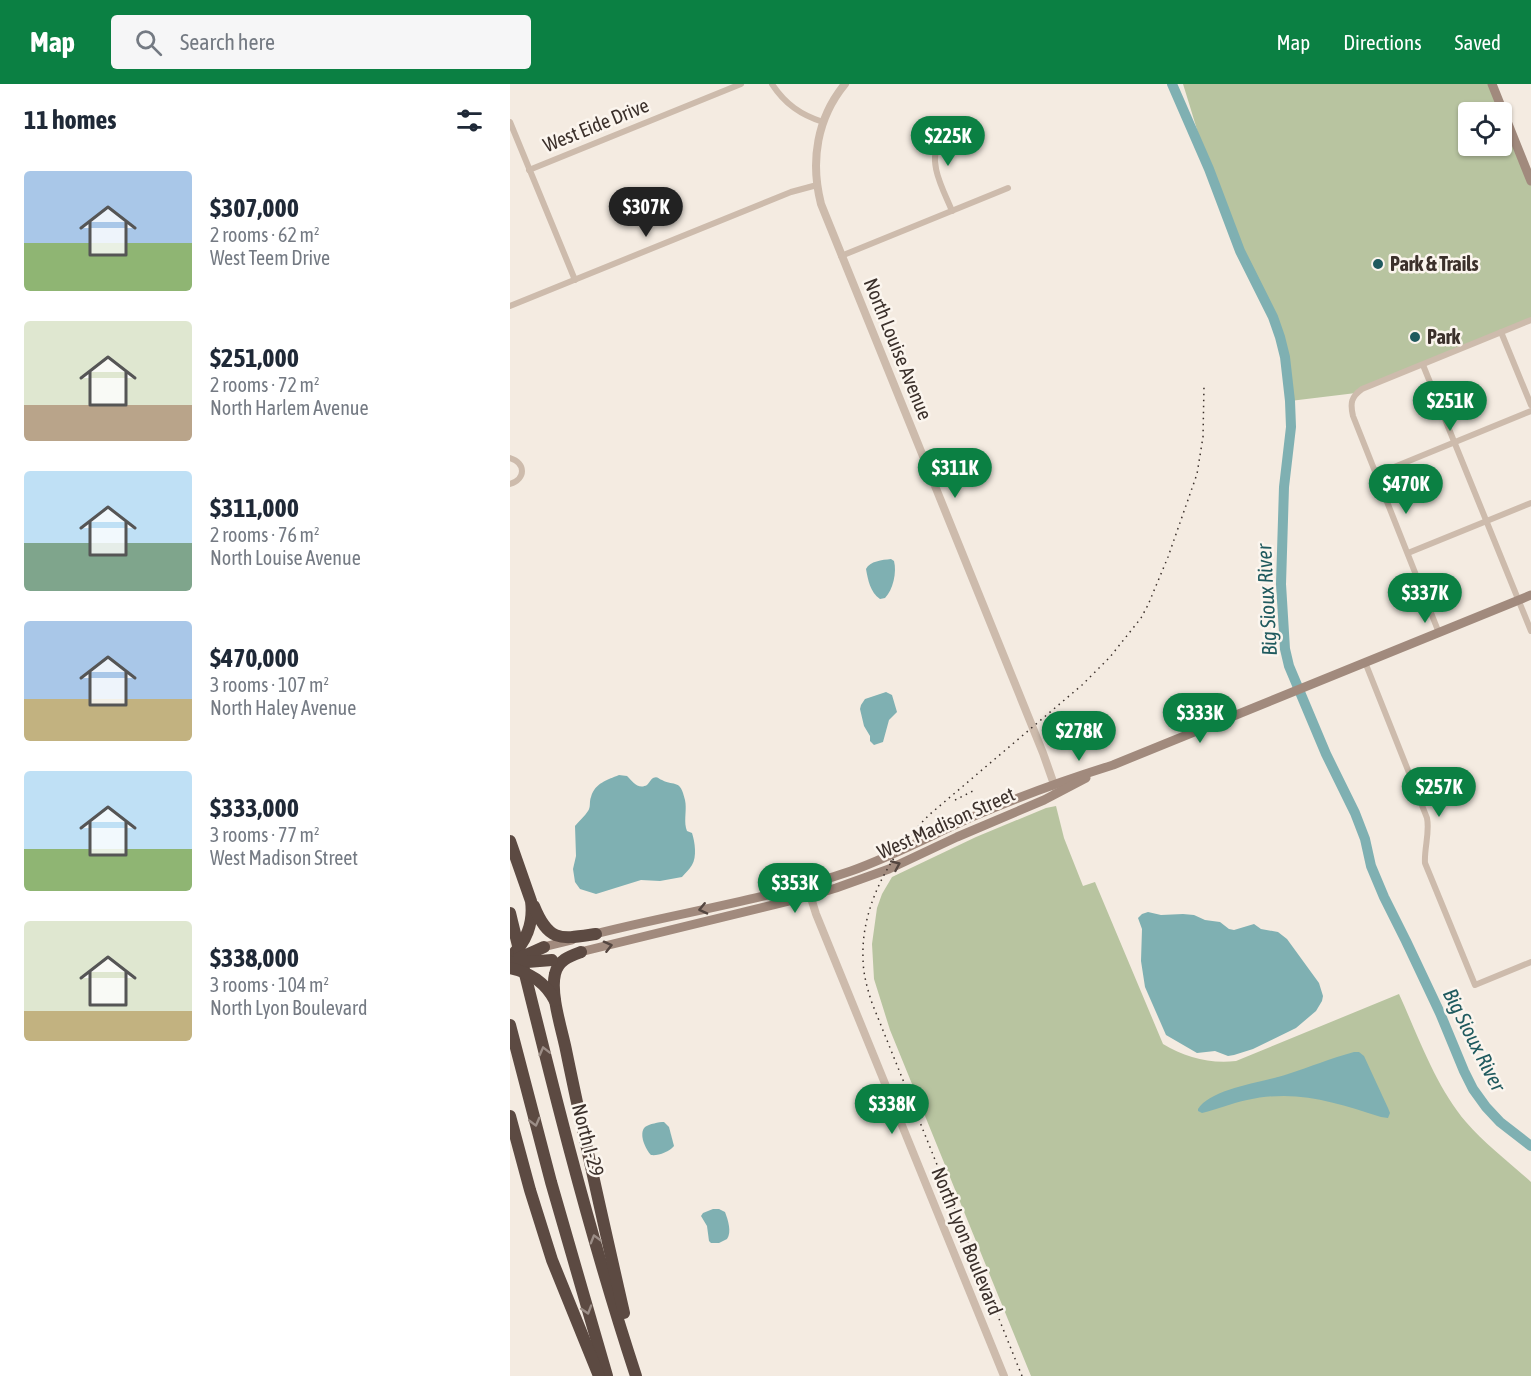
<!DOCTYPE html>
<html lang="en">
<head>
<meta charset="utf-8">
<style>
	body { margin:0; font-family:"Asap Condensed",sans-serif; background:#f6f6f7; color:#1f2937; height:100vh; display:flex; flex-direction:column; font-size:22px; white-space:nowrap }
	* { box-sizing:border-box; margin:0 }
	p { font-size:20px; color:#747a83 }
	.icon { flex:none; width:33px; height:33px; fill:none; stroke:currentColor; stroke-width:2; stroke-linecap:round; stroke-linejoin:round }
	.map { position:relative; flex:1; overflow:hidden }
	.panel { display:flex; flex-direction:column; background:#fff; width:510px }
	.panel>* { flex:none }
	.controls { position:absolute; left:948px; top:18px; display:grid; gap:12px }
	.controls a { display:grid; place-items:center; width:54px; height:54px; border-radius:6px; background:#fff; box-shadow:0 2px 4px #0004; font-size:30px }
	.price { position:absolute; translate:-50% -51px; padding:0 14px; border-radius:21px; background:#0b8043; color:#fff; font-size:20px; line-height:39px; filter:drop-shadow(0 2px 3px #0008) }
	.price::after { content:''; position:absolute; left:50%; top:36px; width:18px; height:14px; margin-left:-9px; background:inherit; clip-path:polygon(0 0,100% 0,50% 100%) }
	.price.active { background:#222; color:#fff }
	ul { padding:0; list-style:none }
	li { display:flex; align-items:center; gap:18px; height:150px; padding:0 24px }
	li span { display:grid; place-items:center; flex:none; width:168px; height:120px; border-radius:6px; color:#555 }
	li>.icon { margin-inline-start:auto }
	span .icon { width:72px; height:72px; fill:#fffc; stroke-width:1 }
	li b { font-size:26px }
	h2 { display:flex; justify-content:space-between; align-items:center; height:72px; padding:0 24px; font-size:26px }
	header { display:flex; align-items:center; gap:36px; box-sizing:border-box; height:84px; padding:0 30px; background:#0b8043; color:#fff }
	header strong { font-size:28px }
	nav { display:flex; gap:33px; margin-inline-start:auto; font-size:21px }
	.search { width:420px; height:54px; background:#f6f6f7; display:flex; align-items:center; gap:15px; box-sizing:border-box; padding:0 21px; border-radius:6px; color:#747a83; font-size:22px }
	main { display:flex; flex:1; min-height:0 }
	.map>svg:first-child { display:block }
	.green { fill:#b8c4a0; fill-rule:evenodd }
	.water { fill:#7fb0b2 }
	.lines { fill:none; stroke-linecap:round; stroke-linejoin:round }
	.river { stroke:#7fb0b2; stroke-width:10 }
	.minor { stroke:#cdbbac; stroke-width:6 }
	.tertiary { stroke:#cdbbac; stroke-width:8 }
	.secondary { stroke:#a18a7d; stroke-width:9 }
	.motorway { stroke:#5c4a42; stroke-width:12 }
	.rail { stroke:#3b302b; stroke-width:1.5; stroke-dasharray:1.5 4.5; stroke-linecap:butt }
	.oneway { stroke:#544640 }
	.oneway2 { stroke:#9c8e87 }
	.poi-dot { fill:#1f5a5e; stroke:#fbf5ee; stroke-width:2 }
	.labels { text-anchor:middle; stroke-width:5; stroke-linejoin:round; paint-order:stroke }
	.street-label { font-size:20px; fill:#3b302b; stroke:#fbf5ee }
	.poi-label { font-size:20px; font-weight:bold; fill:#3b302b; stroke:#fbf5ee; text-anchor:start }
	.water-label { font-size:21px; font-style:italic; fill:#1f5a5e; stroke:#fbf5ee }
</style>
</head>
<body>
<header>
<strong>Map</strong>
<div class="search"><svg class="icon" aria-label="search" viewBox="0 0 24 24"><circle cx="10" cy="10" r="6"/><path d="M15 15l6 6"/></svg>Search here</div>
<nav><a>Map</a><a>Directions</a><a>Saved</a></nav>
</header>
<main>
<section class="panel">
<h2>11 homes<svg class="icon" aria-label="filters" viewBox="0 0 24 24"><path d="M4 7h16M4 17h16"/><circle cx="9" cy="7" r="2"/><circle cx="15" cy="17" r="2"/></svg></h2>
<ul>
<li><span style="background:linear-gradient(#a9c7e8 60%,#8fb573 0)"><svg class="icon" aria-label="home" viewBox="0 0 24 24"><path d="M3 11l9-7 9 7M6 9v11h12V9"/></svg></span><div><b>$307,000</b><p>2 rooms · 62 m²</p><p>West Teem Drive</p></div></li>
<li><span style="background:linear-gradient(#dfe7d0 70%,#b9a48a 0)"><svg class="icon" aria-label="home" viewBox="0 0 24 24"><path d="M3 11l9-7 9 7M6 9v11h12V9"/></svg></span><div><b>$251,000</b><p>2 rooms · 72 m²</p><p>North Harlem Avenue</p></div></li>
<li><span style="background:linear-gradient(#bfe0f5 60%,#7fa58c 0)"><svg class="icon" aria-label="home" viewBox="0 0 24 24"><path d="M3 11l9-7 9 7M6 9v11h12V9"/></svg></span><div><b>$311,000</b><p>2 rooms · 76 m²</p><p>North Louise Avenue</p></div></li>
<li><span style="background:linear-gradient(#a9c7e8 65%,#c2b280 0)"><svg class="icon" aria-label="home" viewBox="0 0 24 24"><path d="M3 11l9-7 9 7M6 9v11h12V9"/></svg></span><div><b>$470,000</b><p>3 rooms · 107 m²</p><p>North Haley Avenue</p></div></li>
<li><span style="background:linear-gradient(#bfe0f5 65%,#8fb573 0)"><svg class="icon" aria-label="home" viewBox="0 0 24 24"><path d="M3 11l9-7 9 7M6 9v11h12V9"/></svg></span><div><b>$333,000</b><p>3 rooms · 77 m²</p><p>West Madison Street</p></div></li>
<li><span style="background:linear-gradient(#dfe7d0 75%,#c2b280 0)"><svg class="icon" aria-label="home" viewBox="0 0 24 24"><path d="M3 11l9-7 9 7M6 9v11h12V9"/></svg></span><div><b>$338,000</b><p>3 rooms · 104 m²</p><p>North Lyon Boulevard</p></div></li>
</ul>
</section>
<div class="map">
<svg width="1021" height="1292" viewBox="0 0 1021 1292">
	<rect width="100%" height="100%" fill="#f4ebe1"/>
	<g class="green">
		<path d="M 673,0 L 982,0 L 1021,98 L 1021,237 L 846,309 L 780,317 C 778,296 776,274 770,253 C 758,215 735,181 720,144 C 702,97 688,48 673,0 ZM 958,28 L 992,28 L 992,62 L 958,62 Z"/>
		<path d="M 546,722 L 554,754 L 573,802 L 585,798 L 653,960 C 675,973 699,980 726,977 L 889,910 C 908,952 926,1003 956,1038 C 975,1060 999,1078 1021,1098 L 1021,1292 L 521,1292 L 380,946 L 364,895 L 362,860 L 367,824 L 372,810 L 382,793 L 466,753 L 536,724 Z"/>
	</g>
	<g class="water">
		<path d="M 381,475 L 384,477 C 387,488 383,506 375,514 L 370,515 C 360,508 358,496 356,485 C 360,477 372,476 381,475 Z"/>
		<path d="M 376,608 L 382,611 L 387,628 L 379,636 L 373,658 L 364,661 L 360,657 L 360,652 L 354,642 L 350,625 L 351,621 L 355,615 Z"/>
		<path d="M 109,691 L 117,692 C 122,697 128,706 137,701 C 139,699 141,695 143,694 C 148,692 148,695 152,696 C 165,703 170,694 175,716 C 177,725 174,735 176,744 L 177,747 L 182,749 C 185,758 187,773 182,781 C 179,786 175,789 172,793 L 150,797 L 131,796 L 86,810 L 70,805 L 65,798 L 63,785 L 66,772 L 65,742 C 69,737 75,732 78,727 C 81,723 79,718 81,713 C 85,699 97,696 109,691 Z"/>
		<path d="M 638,828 L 651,831 L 673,830 L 684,831 L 695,836 L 710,838 L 719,845 L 724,846 L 744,840 L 751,845 L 768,848 L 777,855 L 809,899 L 813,912 L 812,917 L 806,927 L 786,944 L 743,965 L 724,971 L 718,972 L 705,967 L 687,969 L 656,951 L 635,903 L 631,877 L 632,845 L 628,834 L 632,830 Z"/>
		<path d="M 844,968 L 849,968 L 854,972 L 878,1024 L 880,1029 L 878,1034 L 871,1033 C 824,1018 787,1005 737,1016 C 722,1019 708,1025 692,1029 L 688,1027 L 688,1025 C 701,1004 755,998 778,990 C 800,983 821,974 844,968 Z"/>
		<path d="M 154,1038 L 159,1043 L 164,1062 C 159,1068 148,1072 141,1071 C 136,1066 128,1050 135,1043 C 139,1040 149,1038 154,1038 Z"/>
		<path d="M 203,1125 L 209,1125 L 215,1128 C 218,1136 222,1148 217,1155 L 209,1159 L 201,1159 L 199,1157 L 197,1142 L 191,1132 L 193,1129 Z"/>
	</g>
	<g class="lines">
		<path class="river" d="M 662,0 L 699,85 L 730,167 L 763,233 L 770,253 L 775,273 L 780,317 L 781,343 L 774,403 L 771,500 L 775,565 L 779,582 L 816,670 L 845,729 L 855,755 L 861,782 L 874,813 L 896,857 L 930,929 L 954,987 L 963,1005 L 976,1023 L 990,1038 L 1021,1062"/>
		<g class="minor">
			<path d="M 262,0 C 275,20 291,31 313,38"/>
			<path d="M 0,38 L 65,196"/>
			<path d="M 19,86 L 231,0"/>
			<path d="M 442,127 C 435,109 415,75 431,58 C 438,52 448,49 457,45"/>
			<path d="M 331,172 L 498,104"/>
			<path d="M 0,222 L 281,108 L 307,101"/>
			<path d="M 991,248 L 1021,321"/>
			<path d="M 913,281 L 1021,547"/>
			<path d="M 0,374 C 16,379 16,395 0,400"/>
			<path d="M 867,390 L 1021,327"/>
			<path d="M 898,469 L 1021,419"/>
			<path d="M 929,549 L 843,332 C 840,319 841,313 852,305 L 1021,236"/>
			<path d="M 855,578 L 917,734 C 920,749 914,764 915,779 L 965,901 L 1021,878"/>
		</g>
		<g class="tertiary">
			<path d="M 335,0 C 307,34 300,77 311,120 L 533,669 L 546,706"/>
			<path d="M 297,801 L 306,830 L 494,1292"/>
		</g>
		<g class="secondary">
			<path d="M 982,0 L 1021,97"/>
			<path d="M 81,851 C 167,829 257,816 341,787 C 383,772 422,751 462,733 C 508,713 555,696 603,681 L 1021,511"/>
			<path d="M 29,864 L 62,856"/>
			<path d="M 66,869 L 300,812 L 326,804 L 379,785 L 447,753 L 534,716 L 576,694"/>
		</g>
		<g class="motorway">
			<path d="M 0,757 L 21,817 C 24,839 16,859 0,873"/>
			<path d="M 24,822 C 39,859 51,855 86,850"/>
			<path d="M 0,829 C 38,984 76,1140 126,1292"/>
			<path d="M 71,868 C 60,872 48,876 45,890 C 40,910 52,946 56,966 C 74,1054 94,1141 114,1229"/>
			<path d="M 5,876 L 34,863"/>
			<path d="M 4,878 L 17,878 L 42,876"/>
			<path d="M 0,884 C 19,888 36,899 45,917"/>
			<path d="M 0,941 L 41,1098 L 97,1292"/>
			<path d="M 0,1032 L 20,1106 L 42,1176 L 89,1292"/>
		</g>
		<g class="rail">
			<path d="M 445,716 L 465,706"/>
			<path d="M 512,1292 L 362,919 C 357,904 353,889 353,874 C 351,820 382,768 419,731 L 572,601 L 600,573 L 631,534 L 638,521 L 658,473 L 687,390 L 693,353 L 694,302"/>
		</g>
	</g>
	<defs><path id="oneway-chevron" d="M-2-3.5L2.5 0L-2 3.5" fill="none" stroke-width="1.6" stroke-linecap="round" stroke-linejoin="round" transform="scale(1.5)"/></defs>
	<g class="oneway">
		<use href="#oneway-chevron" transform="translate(386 781) rotate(-24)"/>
		<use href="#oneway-chevron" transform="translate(193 825) rotate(167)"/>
		<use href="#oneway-chevron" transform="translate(98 862) rotate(-14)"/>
	</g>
	<g class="oneway2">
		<use href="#oneway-chevron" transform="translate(34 967) rotate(-104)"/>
		<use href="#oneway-chevron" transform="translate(25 1038) rotate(75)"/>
		<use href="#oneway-chevron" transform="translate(85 1155) rotate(-106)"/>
		<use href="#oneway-chevron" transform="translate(77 1226) rotate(73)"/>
	</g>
	<g class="poi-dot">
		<circle cx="868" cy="180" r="6"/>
		<circle cx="905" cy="253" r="6"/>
	</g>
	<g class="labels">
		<g class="street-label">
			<text transform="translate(86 41) rotate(-22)" y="7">West Eide Drive</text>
			<text transform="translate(388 265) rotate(68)" y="7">North Louise Avenue</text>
			<text transform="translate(436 739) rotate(-24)" y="7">West Madison Street</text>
			<text transform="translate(78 1056) rotate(75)" y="7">North I-29</text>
			<text transform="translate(457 1157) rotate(68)" y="7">North Lyon Boulevard</text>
		</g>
		<g class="poi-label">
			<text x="880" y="187">Park &amp; Trails</text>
			<text x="917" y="260">Park</text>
		</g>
		<g class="water-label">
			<text transform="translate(757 516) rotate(-93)" y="7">Big Sioux River</text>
			<text transform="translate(964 956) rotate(63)" y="7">Big Sioux River</text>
		</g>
	</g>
</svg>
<div class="controls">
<a><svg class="icon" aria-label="locate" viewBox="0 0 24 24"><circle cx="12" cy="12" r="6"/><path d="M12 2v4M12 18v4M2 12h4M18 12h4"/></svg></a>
</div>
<b class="price" style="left:438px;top:83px">$225K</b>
<b class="price active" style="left:136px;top:154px">$307K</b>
<b class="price" style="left:940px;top:348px">$251K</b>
<b class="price" style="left:445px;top:415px">$311K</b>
<b class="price" style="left:896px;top:431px">$470K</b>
<b class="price" style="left:915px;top:540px">$337K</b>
<b class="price" style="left:690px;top:660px">$333K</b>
<b class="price" style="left:569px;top:678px">$278K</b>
<b class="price" style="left:929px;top:734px">$257K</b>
<b class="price" style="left:285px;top:830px">$353K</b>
<b class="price" style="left:382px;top:1051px">$338K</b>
</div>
</main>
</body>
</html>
